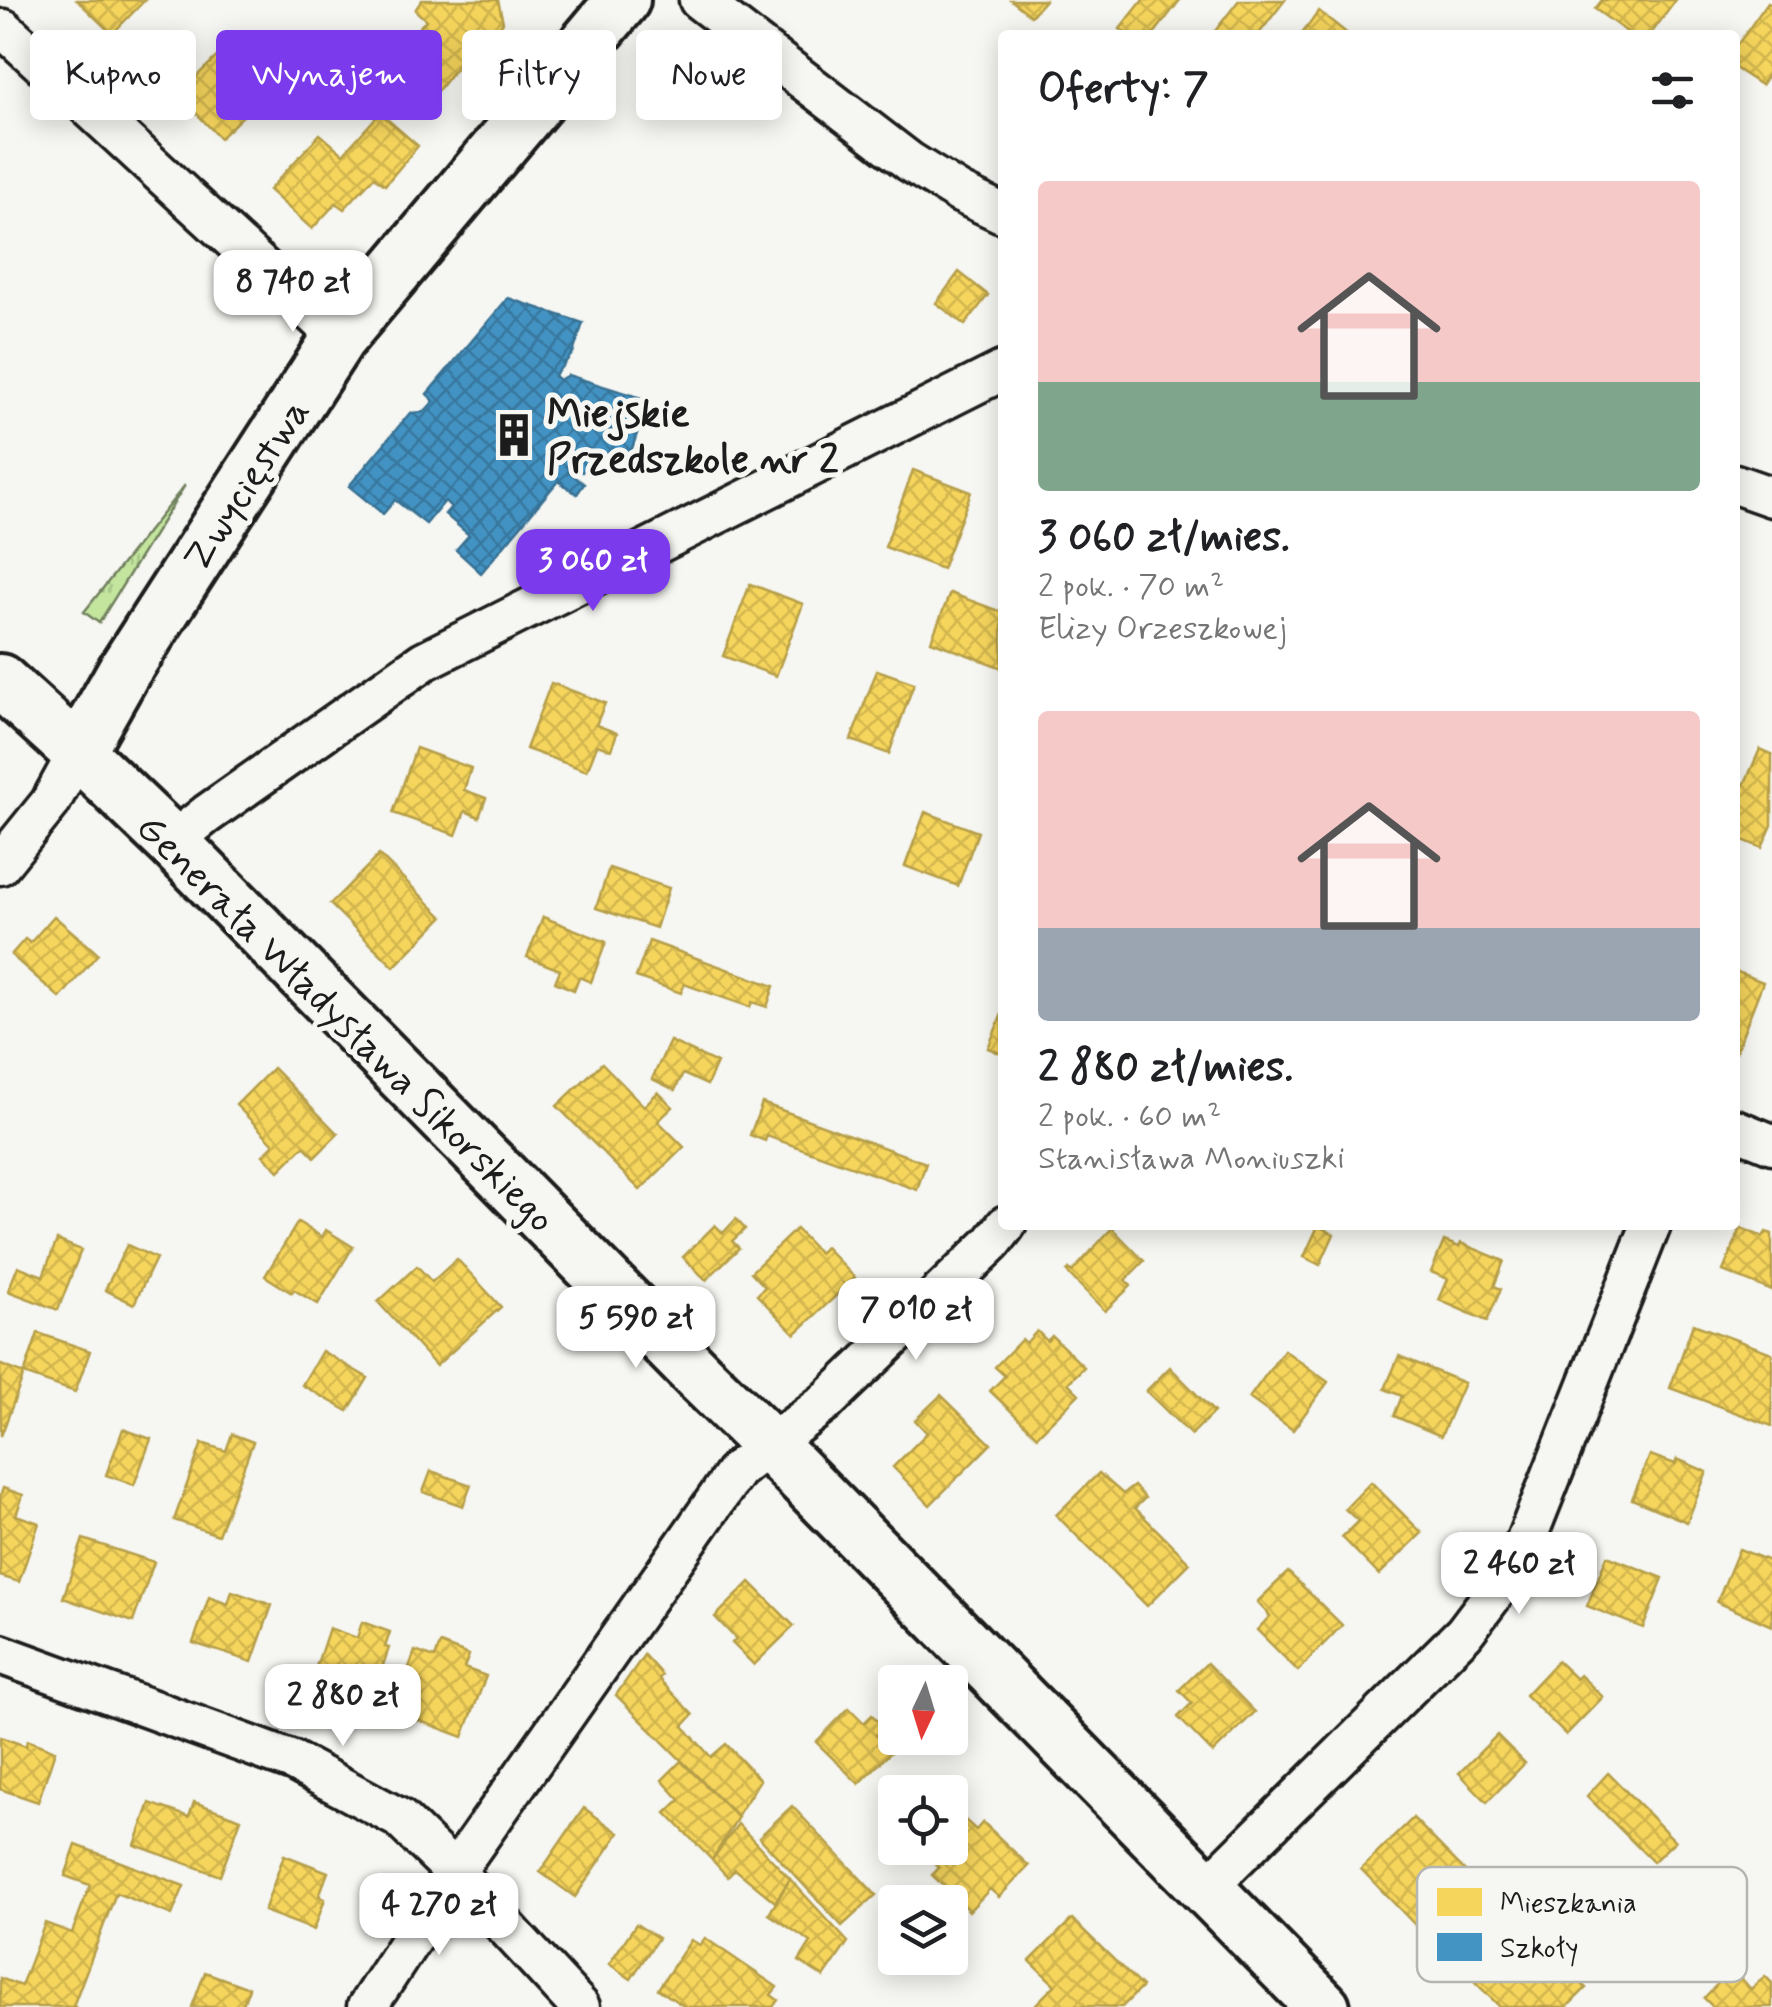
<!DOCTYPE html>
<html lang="pl">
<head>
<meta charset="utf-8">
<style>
	body { margin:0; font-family:Mynerve,sans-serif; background:#f6f6f6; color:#202124; height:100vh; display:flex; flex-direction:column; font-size:38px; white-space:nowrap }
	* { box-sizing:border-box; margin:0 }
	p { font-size:32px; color:#757577 }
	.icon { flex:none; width:55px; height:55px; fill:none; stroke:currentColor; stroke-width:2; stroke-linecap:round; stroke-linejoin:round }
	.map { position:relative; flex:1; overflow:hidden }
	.details { position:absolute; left:998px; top:30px; width:742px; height:1200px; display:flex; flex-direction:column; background:#fff; border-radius:10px; box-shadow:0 5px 25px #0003 }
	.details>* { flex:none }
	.top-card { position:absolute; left:30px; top:30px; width:818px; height:90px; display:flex; gap:20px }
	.needle { width:65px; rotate:184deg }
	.fabs { position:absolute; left:878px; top:1665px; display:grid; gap:20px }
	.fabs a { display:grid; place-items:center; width:90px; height:90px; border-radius:10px; background:#fff; box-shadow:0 5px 25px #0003; font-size:50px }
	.price { position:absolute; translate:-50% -85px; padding:0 22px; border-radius:20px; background:#fff; color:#222; font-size:32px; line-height:65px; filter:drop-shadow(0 2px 5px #0008) }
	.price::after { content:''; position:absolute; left:50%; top:60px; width:30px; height:22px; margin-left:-15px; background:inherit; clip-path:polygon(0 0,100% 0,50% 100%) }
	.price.on { background:#7c3aed; color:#fff }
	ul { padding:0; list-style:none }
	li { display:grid; align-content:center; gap:20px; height:530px; padding:0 40px }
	li span { display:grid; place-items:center; height:310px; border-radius:10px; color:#555 }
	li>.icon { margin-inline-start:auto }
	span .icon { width:180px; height:180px; fill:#fffc; stroke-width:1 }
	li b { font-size:42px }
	h2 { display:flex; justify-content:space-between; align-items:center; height:120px; padding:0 40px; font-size:42px }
	.tag { padding:0 35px; border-radius:10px; background:#fff; box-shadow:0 5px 25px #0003; font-size:35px; line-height:90px }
	.tag.on { background:#7c3aed; color:#fff }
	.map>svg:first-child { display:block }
	.grass { fill:url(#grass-tufts); stroke:#70805d; stroke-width:2.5 }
	.homes { fill:url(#homes-cross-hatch); stroke:#b59e49; stroke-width:2.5 }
	.schools { fill:url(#schools-cross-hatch); stroke:#376f91; stroke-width:2.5 }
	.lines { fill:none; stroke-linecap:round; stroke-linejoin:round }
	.street-casing { stroke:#1c1c1c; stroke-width:45 }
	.secondary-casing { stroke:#1c1c1c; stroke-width:60 }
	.street { stroke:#f6f6f2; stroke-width:38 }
	.secondary { stroke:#f6f6f2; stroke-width:52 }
	.labels { text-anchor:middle; stroke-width:10; stroke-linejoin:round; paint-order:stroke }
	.poi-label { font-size:40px; font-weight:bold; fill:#1c1c1c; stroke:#f6f6f2; text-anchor:start }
	.street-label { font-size:40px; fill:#1c1c1c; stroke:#f6f6f2 }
	.key { fill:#f6f6f2; stroke:#b5b5b2; stroke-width:2.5 }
	.key-label { font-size:28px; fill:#1c1c1c }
</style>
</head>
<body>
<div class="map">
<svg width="1772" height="2007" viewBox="0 0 1772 2007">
	<defs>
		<pattern id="grass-tufts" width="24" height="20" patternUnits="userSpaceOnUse" patternTransform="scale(2.5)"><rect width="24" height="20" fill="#c3e59e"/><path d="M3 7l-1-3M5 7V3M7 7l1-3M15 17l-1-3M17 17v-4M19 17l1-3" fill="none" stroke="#a7c488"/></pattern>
		<pattern id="homes-cross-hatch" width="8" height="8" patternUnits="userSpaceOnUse" patternTransform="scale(2.5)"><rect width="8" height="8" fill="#f6d55c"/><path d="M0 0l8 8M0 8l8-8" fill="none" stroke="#d2b64f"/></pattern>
		<pattern id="schools-cross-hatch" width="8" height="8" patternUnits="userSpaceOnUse" patternTransform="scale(2.5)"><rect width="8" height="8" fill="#4393c3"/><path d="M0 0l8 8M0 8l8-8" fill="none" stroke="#37779e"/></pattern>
	</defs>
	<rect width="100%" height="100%" fill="#f6f6f2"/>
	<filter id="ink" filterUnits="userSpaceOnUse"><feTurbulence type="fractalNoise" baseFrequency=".01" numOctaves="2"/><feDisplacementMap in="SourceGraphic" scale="20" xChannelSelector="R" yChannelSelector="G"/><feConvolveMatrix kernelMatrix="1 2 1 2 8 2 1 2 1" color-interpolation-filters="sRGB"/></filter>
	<g filter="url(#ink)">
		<path class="grass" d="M 185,485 L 99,623 L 84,612 Z"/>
		<g class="homes">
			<path d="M 77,0 L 145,0 L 112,34 Z"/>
			<path d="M 422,0 L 498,0 L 503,22 L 476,58 L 468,52 L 433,97 L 399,70 L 423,38 L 415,32 L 426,20 L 415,10 Z"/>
			<path d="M 1011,0 L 1045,0 L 1031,16 Z"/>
			<path d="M 1143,0 L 1180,0 L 1153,35 L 1129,35 L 1120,29 Z"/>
			<path d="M 1239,0 L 1285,0 L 1258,35 L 1212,35 Z"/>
			<path d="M 1602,0 L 1676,0 L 1650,35 L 1631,35 L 1595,9 Z"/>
			<path d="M 1768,2 L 1772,5 L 1772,69 L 1761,85 L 1735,68 L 1735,48 Z"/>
			<path d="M 1319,11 L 1349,35 L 1301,35 Z"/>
			<path d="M 228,46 L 270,90 L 220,138 L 178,94 Z"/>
			<path d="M 380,113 L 418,146 L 385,185 L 374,177 L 344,209 L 336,203 L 312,229 L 269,190 L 320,134 L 343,154 Z"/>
			<path d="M 959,272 L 988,295 L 965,325 L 936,303 Z"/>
			<path d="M 913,470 L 971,492 L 942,569 L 885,547 Z"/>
			<path d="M 750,584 L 803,604 L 776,676 L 723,656 Z"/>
			<path d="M 950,593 L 1002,612 L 1002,668 L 931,641 Z"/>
			<path d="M 877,670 L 914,683 L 889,754 L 851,740 Z"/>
			<path d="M 551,683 L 605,703 L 596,725 L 617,733 L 611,750 L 597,745 L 587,771 L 526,749 Z"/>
			<path d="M 416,748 L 471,768 L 464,790 L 486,798 L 479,817 L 465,811 L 456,835 L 393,813 Z"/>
			<path d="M 1760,749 L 1772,754 L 1772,825 L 1762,848 L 1735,837 L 1735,782 L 1744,785 Z"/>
			<path d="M 925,812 L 978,832 L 958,886 L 905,866 Z"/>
			<path d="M 379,855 L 443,917 L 394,967 L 330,904 Z"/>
			<path d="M 609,868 L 669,888 L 656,928 L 596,908 Z"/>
			<path d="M 54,916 L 98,954 L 60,998 L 11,955 L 25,939 L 30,943 Z"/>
			<path d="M 543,917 L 606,942 L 591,982 L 579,977 L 574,990 L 555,982 L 560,970 L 527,957 Z"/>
			<path d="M 649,941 L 774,986 L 767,1007 L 752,1002 L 750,1007 L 684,984 L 681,993 L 636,977 Z"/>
			<path d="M 1735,971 L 1763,982 L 1736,1051 L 1735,1050 Z"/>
			<path d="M 1002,1014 L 1002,1054 L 988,1048 Z"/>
			<path d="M 670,1041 L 717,1063 L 707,1085 L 683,1074 L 675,1090 L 652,1079 Z"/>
			<path d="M 602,1063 L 644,1106 L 658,1092 L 673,1107 L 658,1121 L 684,1147 L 640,1190 L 557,1106 Z"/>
			<path d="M 273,1068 L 338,1134 L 315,1157 L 304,1146 L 279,1171 L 263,1155 L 274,1144 L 236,1105 Z"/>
			<path d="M 762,1103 L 926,1163 L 917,1190 L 767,1136 L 765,1141 L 750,1135 Z"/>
			<path d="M 736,1219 L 745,1229 L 732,1241 L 739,1248 L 706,1280 L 683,1257 L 715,1225 L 723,1233 Z"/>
			<path d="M 298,1222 L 322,1237 L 326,1230 L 353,1247 L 318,1304 L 294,1290 L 292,1293 L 265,1276 Z"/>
			<path d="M 1318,1226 L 1334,1234 L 1320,1265 L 1304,1257 Z"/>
			<path d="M 1112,1228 L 1144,1261 L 1125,1280 L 1131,1286 L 1105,1311 L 1067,1272 L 1069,1269 L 1072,1272 Z"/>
			<path d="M 1741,1228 L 1763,1237 L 1766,1232 L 1772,1234 L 1772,1291 L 1723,1271 Z"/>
			<path d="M 796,1229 L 819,1253 L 825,1247 L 855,1278 L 795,1334 L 757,1295 L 765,1287 L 751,1272 Z"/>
			<path d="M 57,1240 L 81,1250 L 58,1310 L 8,1291 L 18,1266 L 43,1276 Z"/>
			<path d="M 1444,1241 L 1459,1247 L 1461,1243 L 1504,1261 L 1494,1286 L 1501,1289 L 1487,1321 L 1439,1300 L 1448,1279 L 1431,1272 Z"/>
			<path d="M 127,1245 L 156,1258 L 134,1304 L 105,1290 Z"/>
			<path d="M 457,1259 L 501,1307 L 436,1366 L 378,1302 L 417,1266 L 432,1282 Z"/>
			<path d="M 1693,1324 L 1772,1353 L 1772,1426 L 1670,1388 Z"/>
			<path d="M 1037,1331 L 1047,1341 L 1052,1336 L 1084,1367 L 1068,1383 L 1079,1394 L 1037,1436 L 990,1391 L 1005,1376 L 995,1367 L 1022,1339 L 1026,1343 Z"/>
			<path d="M 38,1333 L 90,1351 L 75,1392 L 24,1374 Z"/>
			<path d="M 1284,1350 L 1328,1382 L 1293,1430 L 1249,1398 Z"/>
			<path d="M 322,1351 L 368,1378 L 348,1411 L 302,1385 Z"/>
			<path d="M 1399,1356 L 1464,1383 L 1441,1436 L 1394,1416 L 1402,1396 L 1385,1389 Z"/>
			<path d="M 1,1365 L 24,1374 L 1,1436 L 0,1366 Z"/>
			<path d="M 1170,1367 L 1214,1412 L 1191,1435 L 1146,1391 Z"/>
			<path d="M 941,1395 L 991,1444 L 930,1505 L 893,1467 L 927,1433 L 915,1420 Z"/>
			<path d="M 123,1429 L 151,1439 L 134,1485 L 106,1475 Z"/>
			<path d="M 232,1434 L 253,1442 L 218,1535 L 174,1520 L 202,1443 L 226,1451 Z"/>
			<path d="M 1650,1455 L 1675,1464 L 1677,1459 L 1707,1472 L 1687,1522 L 1632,1499 Z"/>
			<path d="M 431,1471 L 471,1485 L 463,1506 L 423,1492 Z"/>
			<path d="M 1099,1473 L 1123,1494 L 1134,1486 L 1145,1498 L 1135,1508 L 1190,1563 L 1147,1606 L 1056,1515 Z"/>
			<path d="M 1371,1482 L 1422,1533 L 1379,1575 L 1342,1537 L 1358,1521 L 1345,1509 Z"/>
			<path d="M 3,1488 L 23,1495 L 16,1515 L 39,1523 L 19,1582 L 0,1576 L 0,1497 Z"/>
			<path d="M 83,1539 L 154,1562 L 133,1622 L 63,1598 Z"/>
			<path d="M 1739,1549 L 1772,1562 L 1772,1626 L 1717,1602 Z"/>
			<path d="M 1607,1556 L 1663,1578 L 1643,1628 L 1587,1606 Z"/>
			<path d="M 1288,1572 L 1342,1625 L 1298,1671 L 1257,1630 L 1270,1616 L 1257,1602 Z"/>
			<path d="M 750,1582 L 794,1626 L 754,1665 L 732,1643 L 736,1639 L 715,1617 Z"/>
			<path d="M 232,1591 L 272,1605 L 252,1662 L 193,1643 L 209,1597 L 228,1604 Z"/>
			<path d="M 362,1622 L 390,1632 L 385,1647 L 389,1648 L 370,1703 L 311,1682 L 329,1628 L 357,1638 Z"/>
			<path d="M 440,1644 L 469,1655 L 464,1668 L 486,1676 L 463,1737 L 393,1711 L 415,1651 L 435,1658 Z"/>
			<path d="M 644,1655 L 662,1675 L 659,1679 L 693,1715 L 683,1726 L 711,1757 L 726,1744 L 760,1780 L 737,1816 L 616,1695 Z"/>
			<path d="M 1557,1661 L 1576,1679 L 1580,1675 L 1603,1697 L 1566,1735 L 1525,1695 Z"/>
			<path d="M 1207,1663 L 1255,1712 L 1213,1753 L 1178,1717 L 1192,1703 L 1179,1690 Z"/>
			<path d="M 849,1708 L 864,1723 L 872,1715 L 884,1727 L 876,1735 L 892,1751 L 859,1784 L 816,1742 Z"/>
			<path d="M 1497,1735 L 1525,1763 L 1487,1802 L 1459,1773 Z"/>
			<path d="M 0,1737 L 26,1746 L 27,1740 L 55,1751 L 38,1802 L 0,1789 Z"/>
			<path d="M 681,1761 L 738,1817 L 712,1860 L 666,1813 L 680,1800 L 662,1780 Z"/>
			<path d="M 1608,1773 L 1675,1841 L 1653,1862 L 1587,1796 Z"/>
			<path d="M 194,1802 L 241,1819 L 220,1876 L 135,1845 L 150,1803 L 189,1817 Z"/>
			<path d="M 792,1806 L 876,1895 L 842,1926 L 759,1837 Z"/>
			<path d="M 584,1808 L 619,1833 L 575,1897 L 540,1872 Z"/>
			<path d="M 954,1810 L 976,1830 L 983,1822 L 1029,1866 L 999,1897 L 990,1889 L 969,1911 L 932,1875 L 939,1868 L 918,1848 L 950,1848 L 950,1814 Z"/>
			<path d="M 1413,1818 L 1472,1878 L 1419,1929 L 1361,1869 Z"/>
			<path d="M 738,1824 L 790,1879 L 775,1902 L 735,1869 L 728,1877 L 712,1860 Z"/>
			<path d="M 76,1845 L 184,1886 L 172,1915 L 116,1893 L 73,2006 L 76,2007 L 0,2007 L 0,1978 L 21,1986 L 45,1923 L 72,1933 L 90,1885 L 65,1876 Z"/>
			<path d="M 284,1855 L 328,1872 L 319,1896 L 325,1899 L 314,1930 L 264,1911 Z"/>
			<path d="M 790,1879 L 848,1942 L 824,1977 L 799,1961 L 811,1942 L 769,1914 Z"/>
			<path d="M 1072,1919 L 1142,1987 L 1122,2007 L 1035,2005 L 1055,1985 L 1030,1961 Z"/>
			<path d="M 636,1924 L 658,1938 L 631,1979 L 609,1964 Z"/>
			<path d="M 1528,1930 L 1586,1988 L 1567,2007 L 1500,2007 L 1475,1982 Z"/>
			<path d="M 705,1938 L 777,1987 L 771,1995 L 778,2000 L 773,2007 L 685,2007 L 658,1989 L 691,1940 L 700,1945 Z"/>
			<path d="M 1732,1969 L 1751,1989 L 1765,1976 L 1772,1983 L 1772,2007 L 1713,2007 L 1704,1998 Z"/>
			<path d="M 205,1972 L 249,1988 L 242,2007 L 192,2007 Z"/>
		</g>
		<path class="schools" d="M 508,298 L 583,323 L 573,353 L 554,376 L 559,380 L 568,375 L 648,400 L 626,467 L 594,458 L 582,472 L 571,466 L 568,471 L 584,484 L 577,494 L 558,481 L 481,573 L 456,550 L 469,535 L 445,514 L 451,507 L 445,501 L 426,524 L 395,500 L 383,514 L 349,486 L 410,413 L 424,412 L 434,401 L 427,394 Z"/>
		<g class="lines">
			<g class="street-casing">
				<g id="street">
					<path d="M 699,0 L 910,162 L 960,193 L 1002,213"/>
					<path d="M 4,29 L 339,338"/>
					<path d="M 1735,484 L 1772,497"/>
					<path d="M 172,842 L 207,814 L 424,661 L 1002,371"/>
					<path d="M 0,865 L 50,803 L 78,752"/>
					<path d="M 1735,1129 L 1772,1144"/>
					<path d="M 0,1654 L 293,1761 L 399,1818 L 455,1872 L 580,2007"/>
					<path d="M 1206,1888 L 1464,1633 L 1517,1563 L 1651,1225"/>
					<path d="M 367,2007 L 455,1872 L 737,1470 L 825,1403 L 992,1243 L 1006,1225"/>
				</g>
			</g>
			<g class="secondary-casing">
				<g id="secondary">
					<path d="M 0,681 L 78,752 L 172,842 L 698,1375 L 771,1446 L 1323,2007"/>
					<path d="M 78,752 L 124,671 L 339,338 L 623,0"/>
				</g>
			</g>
			<use href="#street" class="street"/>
			<use href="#secondary" class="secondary"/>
		</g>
	</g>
	<defs>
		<g id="building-bare" transform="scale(3.45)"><path d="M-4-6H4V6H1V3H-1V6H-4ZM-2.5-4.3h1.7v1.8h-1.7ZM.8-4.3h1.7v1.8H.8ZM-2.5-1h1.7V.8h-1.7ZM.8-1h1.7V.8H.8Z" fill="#1c1c1c" stroke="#f6f6f2" stroke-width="2.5" paint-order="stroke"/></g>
	</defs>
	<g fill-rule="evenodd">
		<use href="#building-bare" x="514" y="435"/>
	</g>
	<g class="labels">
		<g class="poi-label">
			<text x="547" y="426">Miejskie<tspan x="547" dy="46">Przedszkole nr 2</tspan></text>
		</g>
		<g class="street-label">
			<text transform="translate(245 484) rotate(-57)" y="14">Zwycięstwa</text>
			<text transform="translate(347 1022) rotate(45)" y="14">Generała Władysława Sikorskiego</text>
		</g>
	</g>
	<rect x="1417" y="1867" width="330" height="115" rx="15" class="key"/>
	<rect x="1437" y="1888" width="45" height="28" fill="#f6d55c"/>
	<rect x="1437" y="1933" width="45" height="28" fill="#4393c3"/>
	<g class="key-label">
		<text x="1500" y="1912">Mieszkania</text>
		<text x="1500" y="1957">Szkoły</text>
	</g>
</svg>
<div class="fabs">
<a><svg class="needle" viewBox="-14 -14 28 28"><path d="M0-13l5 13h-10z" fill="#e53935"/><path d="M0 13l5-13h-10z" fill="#757577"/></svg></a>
<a><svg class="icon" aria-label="locate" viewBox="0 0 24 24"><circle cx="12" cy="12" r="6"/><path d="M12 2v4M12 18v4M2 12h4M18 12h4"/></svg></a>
<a><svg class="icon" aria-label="layers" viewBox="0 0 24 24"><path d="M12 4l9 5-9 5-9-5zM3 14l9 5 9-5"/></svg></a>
</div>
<b class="price" style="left:293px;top:335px">8 740 zł</b>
<b class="price on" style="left:593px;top:614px">3 060 zł</b>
<b class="price" style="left:916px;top:1363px">7 010 zł</b>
<b class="price" style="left:636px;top:1371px">5 590 zł</b>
<b class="price" style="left:1519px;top:1617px">2 460 zł</b>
<b class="price" style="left:343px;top:1749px">2 880 zł</b>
<b class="price" style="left:439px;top:1958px">4 270 zł</b>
<div class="top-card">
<a class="tag">Kupno</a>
<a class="tag on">Wynajem</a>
<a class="tag">Filtry</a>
<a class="tag">Nowe</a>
</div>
<section class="details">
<h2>Oferty: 7<svg class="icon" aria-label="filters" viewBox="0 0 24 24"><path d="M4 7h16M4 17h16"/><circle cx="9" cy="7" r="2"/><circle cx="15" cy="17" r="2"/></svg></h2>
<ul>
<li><span style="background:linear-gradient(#f6c9c9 65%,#7fa58c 0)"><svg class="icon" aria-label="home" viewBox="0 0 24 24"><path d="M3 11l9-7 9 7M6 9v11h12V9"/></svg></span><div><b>3 060 zł/mies.</b><p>2 pok. · 70 m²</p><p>Elizy Orzeszkowej</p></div></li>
<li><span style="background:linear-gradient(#f6c9c9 70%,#9aa5b1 0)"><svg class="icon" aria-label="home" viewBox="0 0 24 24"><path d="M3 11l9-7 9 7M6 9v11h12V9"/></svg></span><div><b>2 880 zł/mies.</b><p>2 pok. · 60 m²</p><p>Stanisława Moniuszki</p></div></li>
</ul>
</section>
</div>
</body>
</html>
